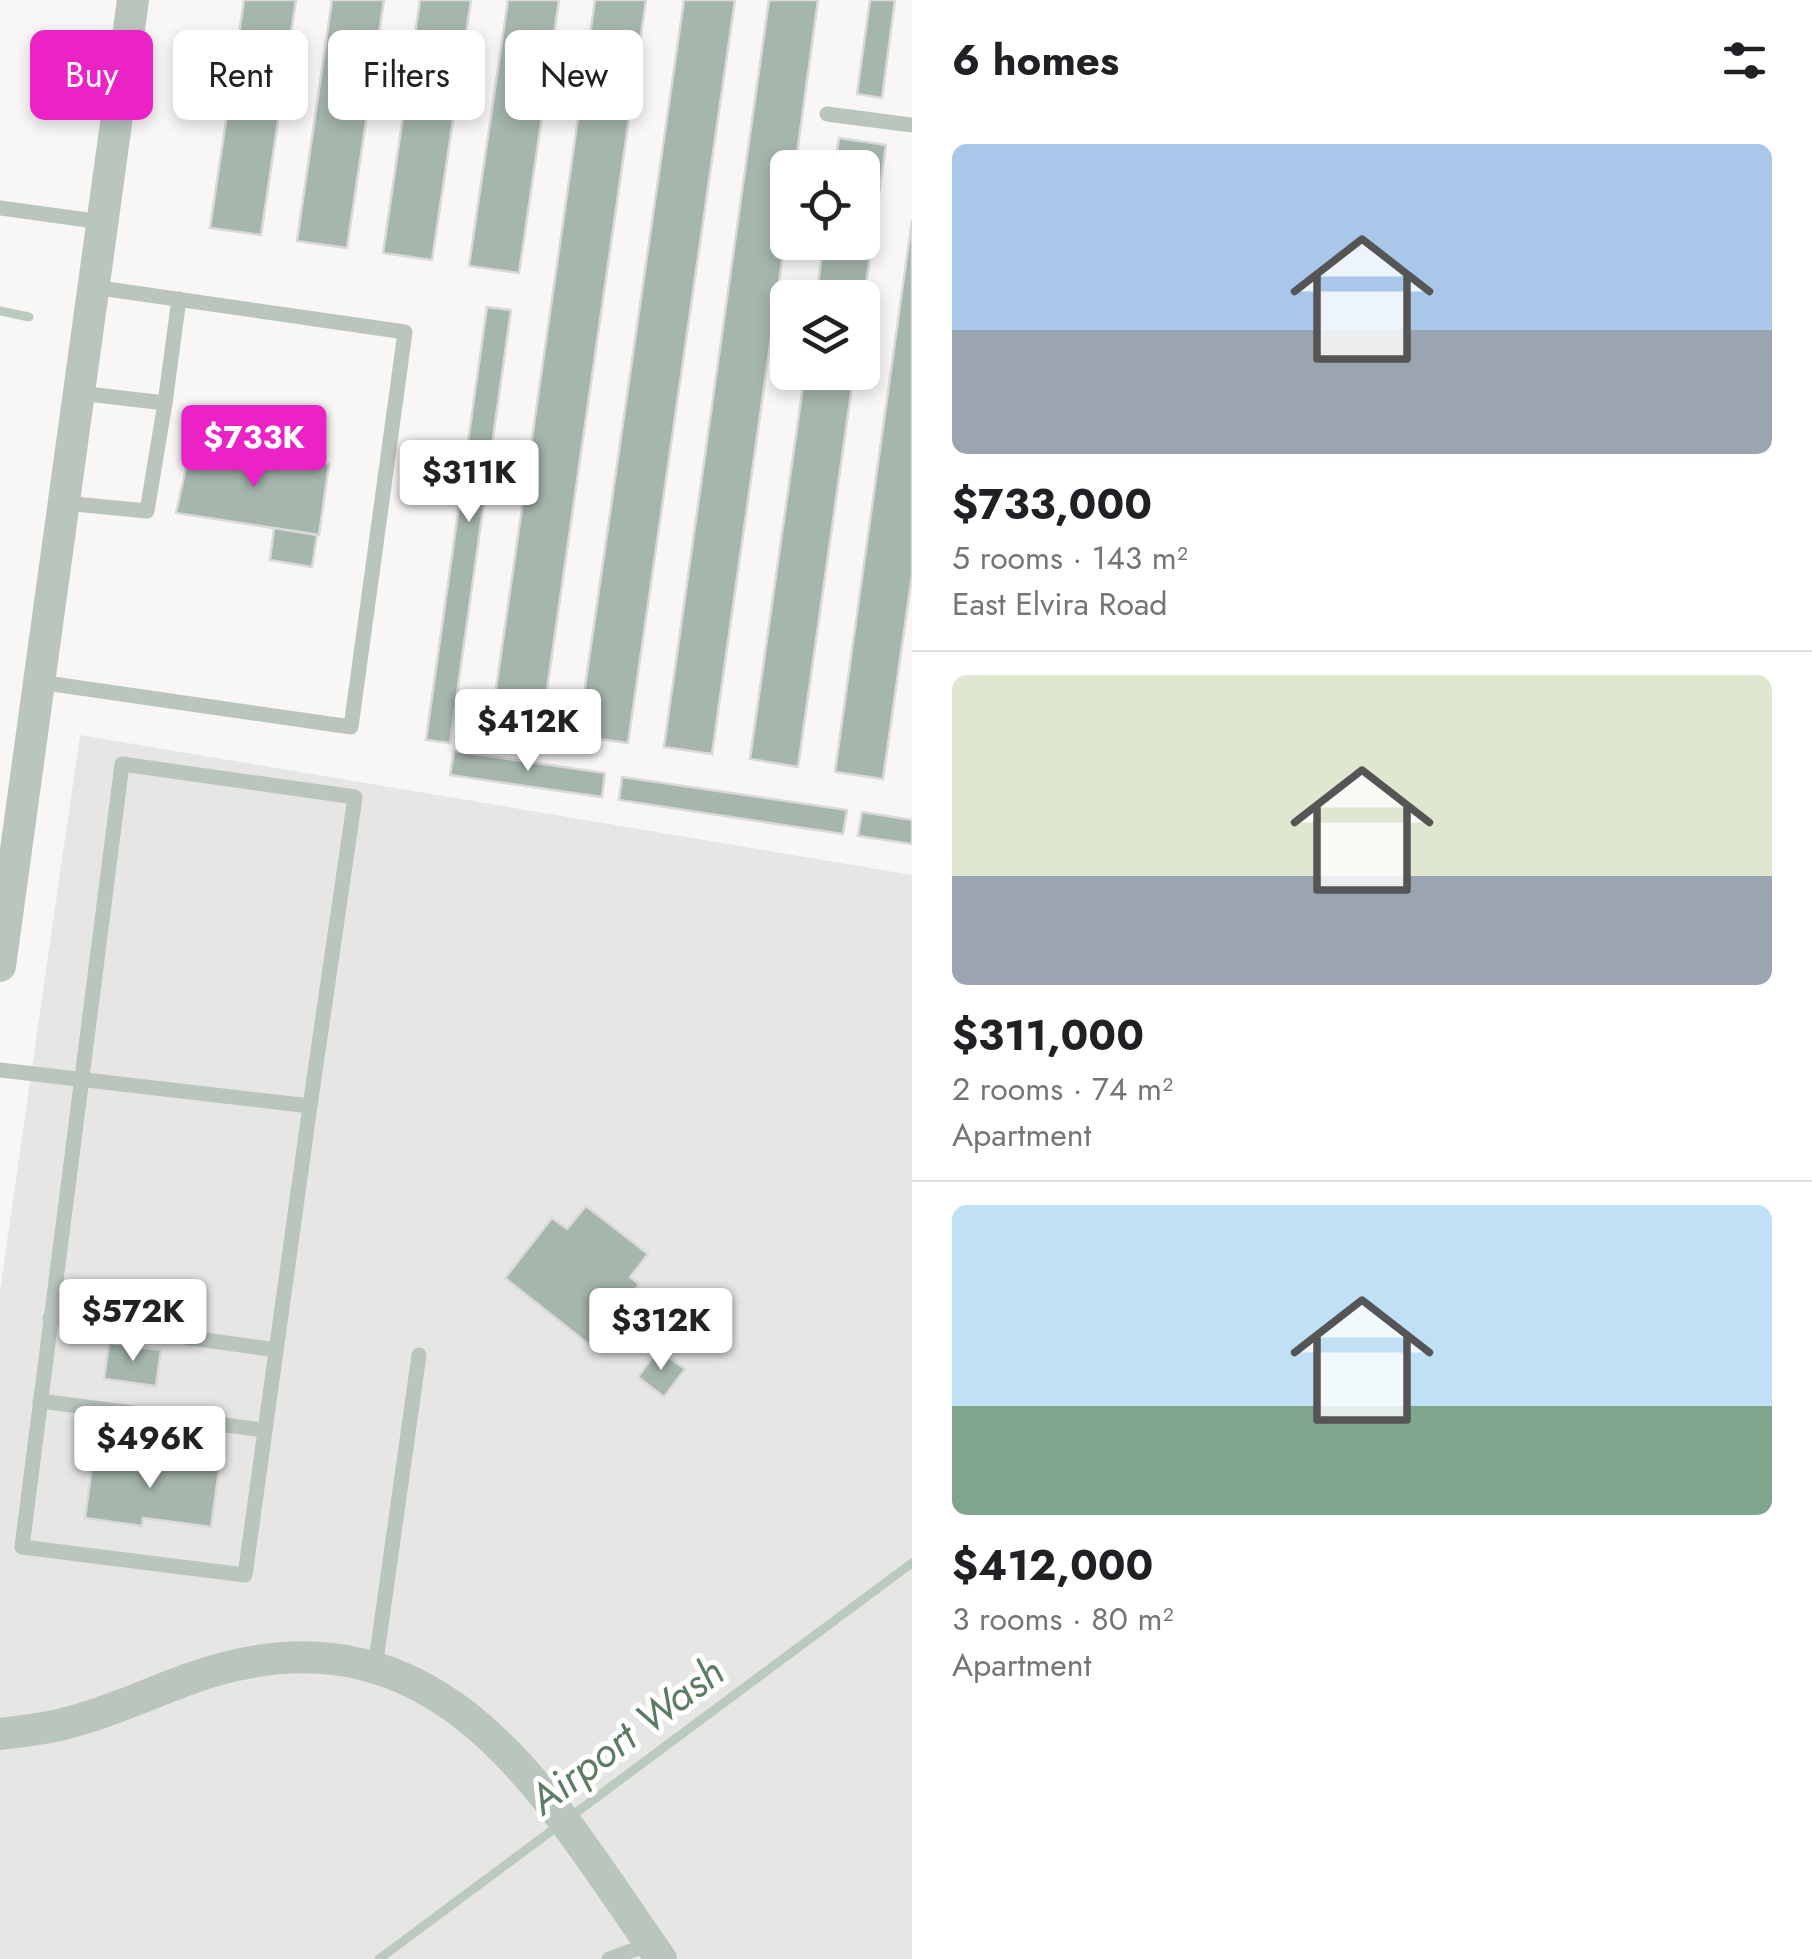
<!DOCTYPE html>
<html lang="en">
<head>
<meta charset="utf-8">
<style>
	body { margin:0; font-family:Jost,sans-serif; background:#f2f2f2; color:#202124; height:100vh; display:flex; flex-direction:column; font-size:38px; white-space:nowrap }
	* { box-sizing:border-box; margin:0 }
	p { font-size:32px; color:#757577 }
	.icon { flex:none; width:55px; height:55px; fill:none; stroke:currentColor; stroke-width:2; stroke-linecap:round; stroke-linejoin:round }
	.map { position:relative; flex:1; overflow:hidden }
	.details { display:flex; flex-direction:column; background:#fff; width:900px }
	.details>* { flex:none }
	.banner { position:absolute; left:30px; top:30px; width:730px; height:90px; display:flex; gap:20px }
	.controls { position:absolute; left:770px; top:150px; display:grid; gap:20px }
	.controls a { display:grid; place-items:center; width:110px; height:110px; border-radius:15px; background:#fff; box-shadow:0 5px 15px #0003; font-size:50px }
	.price { position:absolute; translate:-50% -85px; padding:0 22px; border-radius:10px; background:#fff; color:#222; font-size:32px; line-height:65px; filter:drop-shadow(0 2px 5px #0008) }
	.price::after { content:''; position:absolute; left:50%; top:60px; width:30px; height:22px; margin-left:-15px; background:inherit; clip-path:polygon(0 0,100% 0,50% 100%) }
	.price.on { background:#eb23c7; color:#fff }
	ul { padding:0; list-style:none }
	li { display:grid; align-content:center; gap:20px; height:530px; padding:0 40px }
	li+li { border-top:2px solid #e0e0e0 }
	li span { display:grid; place-items:center; height:310px; border-radius:15px; color:#555 }
	li>.icon { margin-inline-start:auto }
	span .icon { width:180px; height:180px; fill:#fffc; stroke-width:1 }
	li b { font-size:42px }
	h2 { display:flex; justify-content:space-between; align-items:center; height:120px; padding:0 40px; font-size:42px }
	.tag { padding:0 35px; border-radius:15px; background:#fff; box-shadow:0 5px 15px #0003; font-size:35px; line-height:90px }
	.tag.on { background:#eb23c7; color:#fff }
	main { display:flex; flex:1; min-height:0 }
	.map>svg:first-child { display:block }
	.built { fill:#e6e7e5 }
	.lines { fill:none; stroke-linecap:round; stroke-linejoin:round }
	.stream { stroke:#bacbbe; stroke-width:9 }
	.building { fill:#a5b6ac; stroke:#dad8d8; stroke-width:2.5 }
	.service { stroke:#bac5be; stroke-width:15 }
	.minor { stroke:#bac5be; stroke-width:32 }
	.labels { text-anchor:middle; stroke-width:10; stroke-linejoin:round; paint-order:stroke }
	.water-label { font-size:42px; font-style:italic; fill:#5d7c64; stroke:#fff }
</style>
</head>
<body>
<main>
<div class="map">
<svg width="912" height="1959" viewBox="0 0 912 1959">
	<rect width="100%" height="100%" fill="#f9f6f6"/>
	<path class="built" d="M 80,735 L 912,875 L 912,1959 L 0,1959 L 0,1290 Z"/>
	<g class="lines">
		<g class="stream">
			<path d="M 0,311 L 29,317"/>
			<path d="M 379,1959 L 912,1563"/>
		</g>
	</g>
	<g class="building">
		<path d="M 244,0 L 296,0 L 261,235 L 210,228 Z"/>
		<path d="M 332,0 L 384,0 L 347,248 L 297,241 Z"/>
		<path d="M 420,0 L 471,0 L 432,260 L 383,253 Z"/>
		<path d="M 508,0 L 559,0 L 519,273 L 469,266 Z"/>
		<path d="M 595,0 L 646,0 L 541,731 L 491,724 Z"/>
		<path d="M 684,0 L 735,0 L 628,743 L 578,736 Z"/>
		<path d="M 769,0 L 818,0 L 795,168 L 788,168 L 788,218 L 712,754 L 664,747 Z"/>
		<path d="M 870,0 L 895,0 L 882,98 L 857,94 Z"/>
		<path d="M 839,138 L 886,145 L 862,313 L 862,298 L 816,298 L 824,242 L 862,242 L 862,168 L 834,168 Z"/>
		<path d="M 912,220 L 912,575 L 883,779 L 835,772 Z"/>
		<path d="M 487,307 L 511,310 L 450,743 L 426,740 Z"/>
		<path d="M 805,372 L 854,372 L 798,767 L 750,759 Z"/>
		<path d="M 261,423 L 302,428 L 297,460 L 257,454 Z"/>
		<path d="M 191,445 L 329,464 L 319,535 L 176,513 Z"/>
		<path d="M 274,528 L 317,535 L 312,567 L 270,560 Z"/>
		<path d="M 454,751 L 605,773 L 602,797 L 450,775 Z"/>
		<path d="M 622,777 L 847,810 L 843,834 L 619,800 Z"/>
		<path d="M 862,812 L 912,820 L 912,844 L 858,836 Z"/>
		<path d="M 586,1206 L 648,1254 L 630,1277 L 639,1284 L 591,1346 L 505,1278 L 552,1218 L 567,1229 Z"/>
		<path d="M 109,1343 L 161,1350 L 156,1386 L 104,1379 Z"/>
		<path d="M 658,1350 L 685,1369 L 664,1397 L 638,1377 Z"/>
		<path d="M 94,1452 L 219,1470 L 211,1527 L 143,1518 L 142,1526 L 85,1518 Z"/>
	</g>
	<g class="lines">
		<g class="service">
			<path d="M 827,114 L 912,125"/>
			<path d="M 0,208 L 102,222"/>
			<path d="M 79,393 L 165,403 L 179,299"/>
			<path d="M 64,503 L 147,511 L 165,403"/>
			<path d="M 39,682 L 351,727 L 405,332 L 93,287"/>
			<path d="M 0,1070 L 310,1106 L 245,1575 L 22,1547 L 122,764 L 355,797 L 310,1106"/>
			<path d="M 50,1318 L 276,1350"/>
			<path d="M 40,1401 L 264,1430"/>
			<path d="M 375,1668 L 419,1355"/>
			<path d="M 609,1959 L 650,1944"/>
		</g>
		<g class="minor">
			<path d="M 0,966 L 133,0"/>
			<path d="M 0,1734 C 22,1731 46,1729 67,1723 C 124,1709 176,1679 232,1666 C 454,1614 553,1807 661,1959"/>
		</g>
	</g>
	<g class="labels">
		<g class="water-label">
			<text transform="translate(626 1735) rotate(-37)" y="15">Airport Wash</text>
		</g>
	</g>
</svg>
<div class="controls">
<a><svg class="icon" aria-label="locate" viewBox="0 0 24 24"><circle cx="12" cy="12" r="6"/><path d="M12 2v4M12 18v4M2 12h4M18 12h4"/></svg></a>
<a><svg class="icon" aria-label="layers" viewBox="0 0 24 24"><path d="M12 4l9 5-9 5-9-5zM3 14l9 5 9-5"/></svg></a>
</div>
<b class="price on" style="left:254px;top:490px">$733K</b>
<b class="price" style="left:469px;top:525px">$311K</b>
<b class="price" style="left:528px;top:774px">$412K</b>
<b class="price" style="left:133px;top:1364px">$572K</b>
<b class="price" style="left:661px;top:1373px">$312K</b>
<b class="price" style="left:150px;top:1491px">$496K</b>
<div class="banner">
<a class="tag on">Buy</a>
<a class="tag">Rent</a>
<a class="tag">Filters</a>
<a class="tag">New</a>
</div>
</div>
<section class="details">
<h2>6 homes<svg class="icon" aria-label="filters" viewBox="0 0 24 24"><path d="M4 7h16M4 17h16"/><circle cx="9" cy="7" r="2"/><circle cx="15" cy="17" r="2"/></svg></h2>
<ul>
<li><span style="background:linear-gradient(#a9c7e8 60%,#9aa5b1 0)"><svg class="icon" aria-label="home" viewBox="0 0 24 24"><path d="M3 11l9-7 9 7M6 9v11h12V9"/></svg></span><div><b>$733,000</b><p>5 rooms · 143 m²</p><p>East Elvira Road</p></div></li>
<li><span style="background:linear-gradient(#dfe7d0 65%,#9aa5b1 0)"><svg class="icon" aria-label="home" viewBox="0 0 24 24"><path d="M3 11l9-7 9 7M6 9v11h12V9"/></svg></span><div><b>$311,000</b><p>2 rooms · 74 m²</p><p>Apartment</p></div></li>
<li><span style="background:linear-gradient(#bfe0f5 65%,#7fa58c 0)"><svg class="icon" aria-label="home" viewBox="0 0 24 24"><path d="M3 11l9-7 9 7M6 9v11h12V9"/></svg></span><div><b>$412,000</b><p>3 rooms · 80 m²</p><p>Apartment</p></div></li>
</ul>
</section>
</main>
</body>
</html>
